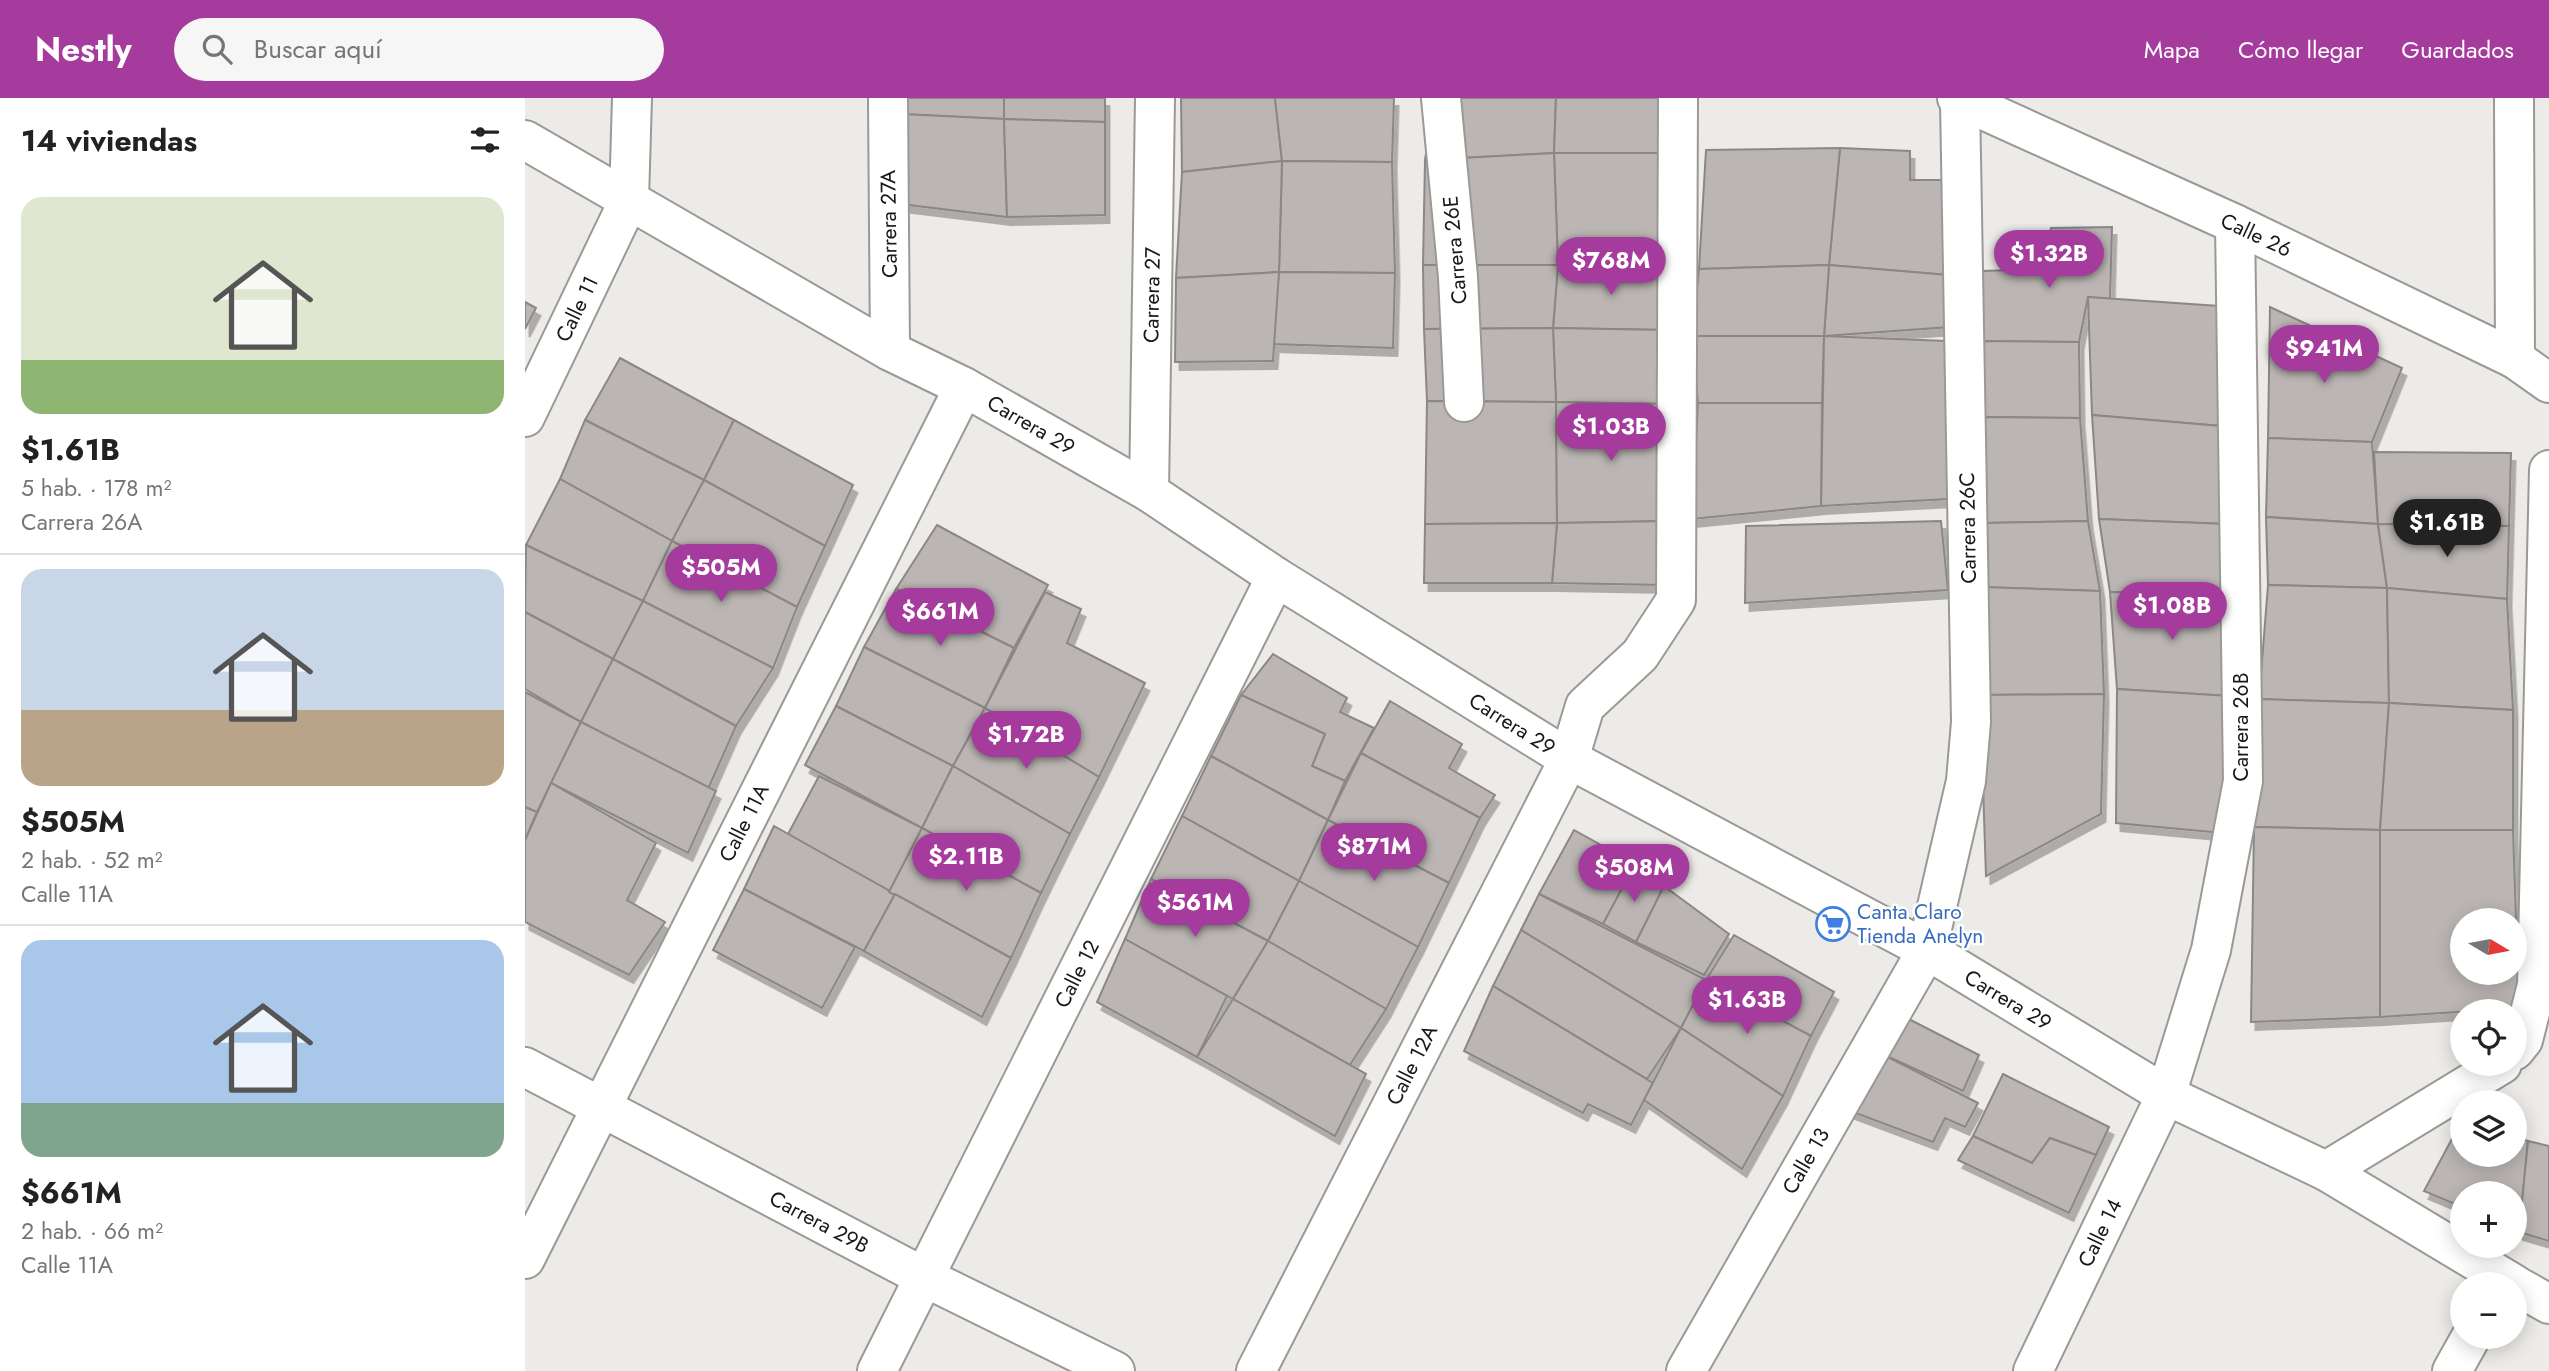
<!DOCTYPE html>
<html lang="es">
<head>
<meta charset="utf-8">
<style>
	body { margin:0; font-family:Jost,sans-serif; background:#f6f6f6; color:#222; height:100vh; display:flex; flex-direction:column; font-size:26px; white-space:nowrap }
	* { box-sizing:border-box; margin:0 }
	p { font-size:23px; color:#767676 }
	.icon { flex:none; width:38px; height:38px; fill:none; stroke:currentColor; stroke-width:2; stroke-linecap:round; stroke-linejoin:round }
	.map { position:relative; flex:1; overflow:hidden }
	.panel { display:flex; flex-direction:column; background:#fff; width:525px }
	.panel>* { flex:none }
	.needle { width:46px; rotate:100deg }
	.fabs { position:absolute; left:1925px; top:810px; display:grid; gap:14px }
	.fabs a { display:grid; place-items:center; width:77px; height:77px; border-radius:50%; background:#fff; box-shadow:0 4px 18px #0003; font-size:35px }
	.price { position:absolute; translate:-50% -60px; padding:0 16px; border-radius:24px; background:#a53b9d; color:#fff; font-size:23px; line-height:46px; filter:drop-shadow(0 2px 4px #0008) }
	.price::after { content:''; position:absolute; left:50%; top:42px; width:21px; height:16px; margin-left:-10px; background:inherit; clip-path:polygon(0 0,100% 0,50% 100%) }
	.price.selected { background:#222; color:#fff }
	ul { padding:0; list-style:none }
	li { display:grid; align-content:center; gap:14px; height:371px; padding:0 21px }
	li+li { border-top:2px solid #e0e0e0 }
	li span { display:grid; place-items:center; height:217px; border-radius:21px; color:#555 }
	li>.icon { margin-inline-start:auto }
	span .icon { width:126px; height:126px; fill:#fffc; stroke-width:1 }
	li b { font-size:30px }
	h2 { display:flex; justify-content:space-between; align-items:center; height:84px; padding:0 21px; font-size:30px }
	header { display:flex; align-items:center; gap:42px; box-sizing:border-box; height:98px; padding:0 35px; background:#a53b9d; color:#fff }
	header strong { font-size:33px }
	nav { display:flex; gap:38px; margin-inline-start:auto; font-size:24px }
	.search { width:490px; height:63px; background:#f6f6f6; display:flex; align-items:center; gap:18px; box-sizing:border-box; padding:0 24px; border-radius:38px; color:#767676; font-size:26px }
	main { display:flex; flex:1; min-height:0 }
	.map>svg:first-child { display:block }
	.building { fill:#bbb6b4; stroke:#8b8785; stroke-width:2; fill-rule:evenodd; filter:url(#shadow) }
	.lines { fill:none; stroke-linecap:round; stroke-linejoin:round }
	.minor-casing { stroke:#9a9995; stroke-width:42 }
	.minor { stroke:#fff; stroke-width:38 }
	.labels { text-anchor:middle; stroke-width:5; stroke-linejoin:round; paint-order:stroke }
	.street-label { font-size:21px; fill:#181716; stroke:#fff }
	.shop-label { font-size:21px; fill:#366cbe; stroke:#fff; text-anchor:start }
</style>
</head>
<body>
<header>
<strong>Nestly</strong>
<div class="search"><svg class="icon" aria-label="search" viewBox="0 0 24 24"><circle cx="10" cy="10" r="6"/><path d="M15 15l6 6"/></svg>Buscar aquí</div>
<nav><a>Mapa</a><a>Cómo llegar</a><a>Guardados</a></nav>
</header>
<main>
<section class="panel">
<h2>14 viviendas<svg class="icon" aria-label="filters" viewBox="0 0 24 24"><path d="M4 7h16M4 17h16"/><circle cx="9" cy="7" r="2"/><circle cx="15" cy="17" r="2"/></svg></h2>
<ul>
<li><span style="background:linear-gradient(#dfe7d0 75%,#8fb573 0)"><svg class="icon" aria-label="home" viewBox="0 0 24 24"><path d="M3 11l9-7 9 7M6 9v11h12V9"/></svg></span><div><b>$1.61B</b><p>5 hab. · 178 m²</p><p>Carrera 26A</p></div></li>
<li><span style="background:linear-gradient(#c9d6e8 65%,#b9a48a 0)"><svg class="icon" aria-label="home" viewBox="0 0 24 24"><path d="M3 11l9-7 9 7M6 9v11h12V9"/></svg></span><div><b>$505M</b><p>2 hab. · 52 m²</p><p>Calle 11A</p></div></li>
<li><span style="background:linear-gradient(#a9c7e8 75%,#7fa58c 0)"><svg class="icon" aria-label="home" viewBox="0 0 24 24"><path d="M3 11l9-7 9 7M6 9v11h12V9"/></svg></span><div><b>$661M</b><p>2 hab. · 66 m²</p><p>Calle 11A</p></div></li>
</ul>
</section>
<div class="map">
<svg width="2024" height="1273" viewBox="0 0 2024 1273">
	<defs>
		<filter id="shadow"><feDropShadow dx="4.5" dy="8" stdDeviation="0" flood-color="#0004"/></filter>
	</defs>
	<rect width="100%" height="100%" fill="#edebe7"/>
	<g class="building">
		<path d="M 376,0 L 479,0 L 479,21 L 376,16 Z"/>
		<path d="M 479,0 L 580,0 L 580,24 L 479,21 Z"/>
		<path d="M 656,0 L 750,0 L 757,63 L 657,74 Z"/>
		<path d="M 750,0 L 869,0 L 867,64 L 757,63 Z"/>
		<path d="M 910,0 L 1031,0 L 1029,55 L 900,62 Z"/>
		<path d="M 1031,0 L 1139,0 L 1141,55 L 1029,55 Z"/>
		<path d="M 376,16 L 479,21 L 482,119 L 376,106 Z"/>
		<path d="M 479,21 L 580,24 L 580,117 L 482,119 Z"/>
		<path d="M 1315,50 L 1385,53 L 1385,82 L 1427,82 L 1423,177 L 1304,167 Z"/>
		<path d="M 1315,50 L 1304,167 L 1174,171 L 1181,52 Z"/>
		<path d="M 1029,55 L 1141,55 L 1139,165 L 1033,167 Z"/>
		<path d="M 1029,55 L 1033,167 L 898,167 L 900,62 Z"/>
		<path d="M 757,63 L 867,64 L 870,175 L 754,174 Z"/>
		<path d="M 757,63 L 754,174 L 651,180 L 657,74 Z"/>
		<path d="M 1587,129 L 1585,201 L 1563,199 L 1554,244 L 1454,243 L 1457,173 L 1518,171 L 1526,130 Z"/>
		<path d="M 1139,165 L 1141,232 L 1028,230 L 1033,167 Z"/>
		<path d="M 898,167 L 1033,167 L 1028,230 L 899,231 Z"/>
		<path d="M 1304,167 L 1423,177 L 1439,228 L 1299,238 Z"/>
		<path d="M 1304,167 L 1299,238 L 1167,238 L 1174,171 Z"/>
		<path d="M 754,174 L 870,175 L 868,250 L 747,246 Z"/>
		<path d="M 754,174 L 748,263 L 650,264 L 651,180 Z"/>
		<path d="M 1563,199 L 1694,208 L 1696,328 L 1567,317 Z"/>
		<path d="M 0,204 L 11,210 L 0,231 Z"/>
		<path d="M 1745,209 L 1877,270 L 1847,344 L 1743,340 Z"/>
		<path d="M 1028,230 L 1141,232 L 1141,306 L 1031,304 Z"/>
		<path d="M 1028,230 L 1031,304 L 902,303 L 899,231 Z"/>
		<path d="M 1167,238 L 1299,238 L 1297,305 L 1173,305 Z"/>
		<path d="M 1299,238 L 1421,243 L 1423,401 L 1296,408 Z"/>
		<path d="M 1454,243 L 1554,244 L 1555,320 L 1453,319 Z"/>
		<path d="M 95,260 L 209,322 L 179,382 L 60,322 Z"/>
		<path d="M 902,303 L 1031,304 L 1032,425 L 900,426 Z"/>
		<path d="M 1031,304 L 1141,306 L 1143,423 L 1032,425 Z"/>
		<path d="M 1173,305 L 1297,305 L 1296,408 L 1167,421 Z"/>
		<path d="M 1567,317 L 1696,328 L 1702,426 L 1574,421 Z"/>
		<path d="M 1453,319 L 1555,320 L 1563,423 L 1460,425 Z"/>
		<path d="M 60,322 L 179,382 L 147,443 L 35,381 Z"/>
		<path d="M 209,322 L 328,387 L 300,448 L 179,382 Z"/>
		<path d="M 1743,340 L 1847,344 L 1853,426 L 1741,419 Z"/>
		<path d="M 1849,354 L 1986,355 L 1984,428 L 1853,426 Z"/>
		<path d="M 35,381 L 147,443 L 118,503 L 1,447 Z"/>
		<path d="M 179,382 L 300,448 L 272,509 L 147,443 Z"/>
		<path d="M 1741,419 L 1853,426 L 1862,490 L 1743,487 Z"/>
		<path d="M 1574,421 L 1702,426 L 1704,496 L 1585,494 Z"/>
		<path d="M 1143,423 L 1140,487 L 1027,485 L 1032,425 Z"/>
		<path d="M 1416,423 L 1423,492 L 1220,505 L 1221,428 Z"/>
		<path d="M 1563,423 L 1575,493 L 1456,489 L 1460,425 Z"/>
		<path d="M 1032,425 L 1027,485 L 899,485 L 900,426 Z"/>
		<path d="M 1853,426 L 1984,428 L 1982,501 L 1862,490 Z"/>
		<path d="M 412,427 L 523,487 L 489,550 L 371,491 Z"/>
		<path d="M 147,443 L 272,509 L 248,570 L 118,503 Z"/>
		<path d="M 1,447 L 118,503 L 88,561 L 0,514 Z"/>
		<path d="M 1743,487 L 1862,490 L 1864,605 L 1734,601 Z"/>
		<path d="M 1456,489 L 1575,493 L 1579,596 L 1455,597 Z"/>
		<path d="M 1862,490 L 1982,501 L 1988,612 L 1864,605 Z"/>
		<path d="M 371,491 L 489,550 L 460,610 L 339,549 Z"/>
		<path d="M 520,494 L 556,511 L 542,545 L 620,585 L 574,679 L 460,610 Z"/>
		<path d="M 1585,494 L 1704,496 L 1704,598 L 1592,591 Z"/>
		<path d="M 118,503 L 248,570 L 211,628 L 88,561 Z"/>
		<path d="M 0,514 L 88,561 L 56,624 L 0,591 Z"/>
		<path d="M 339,549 L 460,610 L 428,668 L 311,608 Z"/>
		<path d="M 748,556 L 822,600 L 815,614 L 849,630 L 820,683 L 787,668 L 800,636 L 716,597 Z"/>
		<path d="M 88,561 L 211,628 L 183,691 L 56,624 Z"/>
		<path d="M 1592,591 L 1704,598 L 1708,736 L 1591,725 Z"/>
		<path d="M 0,594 L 56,624 L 12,714 L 0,709 Z"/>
		<path d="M 1579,596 L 1576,716 L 1461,778 L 1455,597 Z"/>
		<path d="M 716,597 L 800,636 L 787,668 L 820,683 L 803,722 L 686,658 Z"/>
		<path d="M 1734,601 L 1864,605 L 1855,732 L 1729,729 Z"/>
		<path d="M 865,603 L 937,646 L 924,670 L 970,697 L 955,720 L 836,655 Z"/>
		<path d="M 1864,605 L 1988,612 L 1988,732 L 1855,732 Z"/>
		<path d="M 311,608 L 428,668 L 397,730 L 280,667 Z"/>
		<path d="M 460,610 L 574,679 L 545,736 L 428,668 Z"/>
		<path d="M 56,624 L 191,693 L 163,755 L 26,685 Z"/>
		<path d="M 836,655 L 955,720 L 924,785 L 803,722 Z"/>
		<path d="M 686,658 L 803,722 L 774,783 L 657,718 Z"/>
		<path d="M 428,668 L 545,736 L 516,795 L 397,730 Z"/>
		<path d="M 294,678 L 397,730 L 364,794 L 263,736 Z"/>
		<path d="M 26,685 L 131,745 L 102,802 L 140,824 L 104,877 L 0,824 L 0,742 Z"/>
		<path d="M 0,709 L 12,714 L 0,742 Z"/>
		<path d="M 657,718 L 774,783 L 743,843 L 626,781 Z"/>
		<path d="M 803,722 L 924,785 L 893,849 L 774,783 Z"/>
		<path d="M 249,728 L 370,796 L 339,853 L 219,791 Z"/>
		<path d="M 1729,729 L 1855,732 L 1855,919 L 1726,924 Z"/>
		<path d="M 397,730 L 516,795 L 486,860 L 364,794 Z"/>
		<path d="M 1049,732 L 1110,766 L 1078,826 L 1014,796 Z"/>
		<path d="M 1855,732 L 1988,732 L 1994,910 L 1855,919 ZM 1937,822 L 1990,822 L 1990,875 L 1937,875 Z"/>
		<path d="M 1110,766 L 1139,788 L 1111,844 L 1078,826 Z"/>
		<path d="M 626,781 L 743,843 L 708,901 L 600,841 Z"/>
		<path d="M 774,783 L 893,849 L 861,911 L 743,843 Z"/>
		<path d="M 1139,788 L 1204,836 L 1179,877 L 1111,844 Z"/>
		<path d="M 219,791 L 330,849 L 297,910 L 188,852 Z"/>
		<path d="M 370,796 L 486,860 L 457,919 L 339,853 Z"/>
		<path d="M 1014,796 L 1181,882 L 1156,930 L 996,832 Z"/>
		<path d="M 996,832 L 1156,930 L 1122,981 L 968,888 Z"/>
		<path d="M 1209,837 L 1309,894 L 1286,938 L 1181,882 Z"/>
		<path d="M 600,841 L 702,898 L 672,959 L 572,904 Z"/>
		<path d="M 743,843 L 861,911 L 825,967 L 708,901 Z"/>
		<path d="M 1181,882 L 1286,938 L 1258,998 L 1156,930 Z"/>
		<path d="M 968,888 L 1128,985 L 1106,1027 L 1063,1006 L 1058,1015 L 939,953 Z"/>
		<path d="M 708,901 L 841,976 L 810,1038 L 672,959 Z"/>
		<path d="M 1372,915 L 1454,957 L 1438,993 L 1351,953 Z"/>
		<path d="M 1156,930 L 1258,998 L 1217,1071 L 1119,1002 Z"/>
		<path d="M 1351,953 L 1453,1005 L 1440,1029 L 1420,1020 L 1408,1044 L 1320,1011 Z"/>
		<path d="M 1478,976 L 1584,1029 L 1571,1057 L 1525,1040 L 1507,1065 L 1448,1038 Z"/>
		<path d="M 1936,1024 L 1937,1057 L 1990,1057 L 1990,1039 L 2003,1043 L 1994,1134 L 1990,1132 L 1990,1096 L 1937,1096 L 1937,1109 L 1899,1093 Z"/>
		<path d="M 1448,1038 L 1507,1065 L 1525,1040 L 1571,1057 L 1544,1115 L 1433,1062 Z"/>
		<path d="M 2003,1043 L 2024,1048 L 2024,1143 L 1994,1134 Z"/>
	</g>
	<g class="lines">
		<g class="minor-casing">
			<g id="minor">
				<path d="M 363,0 L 365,253"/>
				<path d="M 916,0 L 933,179 L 939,304"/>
				<path d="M 1432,0 L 1710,126 L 1990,261 L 2024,285"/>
				<path d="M 1989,0 L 1990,261"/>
				<path d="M 0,42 L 365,253 L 439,289 L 624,394 L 751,479 L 1044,661 L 1402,852 L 1641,997 L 1801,1073 L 1989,1186"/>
				<path d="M 0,319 L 104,102 L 107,0"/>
				<path d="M 624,394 L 630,0"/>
				<path d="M 1990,952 L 1998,942 L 2012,887 L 2024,372"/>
				<path d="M 0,969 L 399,1179 L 590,1273"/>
				<path d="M 1801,1073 L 1977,966"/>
				<path d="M 0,1161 L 439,289"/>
				<path d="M 1990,1187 L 2024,1206"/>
				<path d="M 352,1273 L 751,479"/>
				<path d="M 731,1273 L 1044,661 L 1060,608 L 1115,557 L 1151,502 L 1153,0"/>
				<path d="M 1161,1273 L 1402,852 L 1441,683 L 1446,624 L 1435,3"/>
				<path d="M 1508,1273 L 1641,997 L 1686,852 L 1718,683 L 1710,126"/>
				<path d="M 1927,1273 L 1946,1239"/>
			</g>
		</g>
		<use href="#minor" class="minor"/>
	</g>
	<defs>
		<g id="supermarket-ring" transform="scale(1.75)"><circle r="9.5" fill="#fff" stroke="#3f7fe0" stroke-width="1.5"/><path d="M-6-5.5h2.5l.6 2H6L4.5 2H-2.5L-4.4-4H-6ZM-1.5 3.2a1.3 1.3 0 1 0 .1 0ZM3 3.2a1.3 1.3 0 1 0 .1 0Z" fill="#3f7fe0"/></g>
	</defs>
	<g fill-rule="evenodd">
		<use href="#supermarket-ring" x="1308" y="826"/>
	</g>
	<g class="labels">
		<g class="street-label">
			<text transform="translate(364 126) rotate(-91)" y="7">Carrera 27A</text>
			<text transform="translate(1731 137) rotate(25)" y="7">Calle 26</text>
			<text transform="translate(930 152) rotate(-95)" y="7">Carrera 26E</text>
			<text transform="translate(627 197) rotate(-89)" y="7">Carrera 27</text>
			<text transform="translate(52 211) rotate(-64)" y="7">Calle 11</text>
			<text transform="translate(506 327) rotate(30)" y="7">Carrera 29</text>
			<text transform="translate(1443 430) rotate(-91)" y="7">Carrera 26C</text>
			<text transform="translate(987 626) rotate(32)" y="7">Carrera 29</text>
			<text transform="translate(1716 629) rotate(-90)" y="7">Carrera 26B</text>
			<text transform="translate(219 725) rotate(-63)" y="7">Calle 11A</text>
			<text transform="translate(552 876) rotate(-63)" y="7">Calle 12</text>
			<text transform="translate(1483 902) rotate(31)" y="7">Carrera 29</text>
			<text transform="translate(887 967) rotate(-63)" y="7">Calle 12A</text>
			<text transform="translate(1281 1063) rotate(-60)" y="7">Calle 13</text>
			<text transform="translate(294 1124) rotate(28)" y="7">Carrera 29B</text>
			<text transform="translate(1575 1135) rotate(-64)" y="7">Calle 14</text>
		</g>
		<g class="shop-label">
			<text x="1332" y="821">Canta Claro<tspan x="1332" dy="24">Tienda Anelyn</tspan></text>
		</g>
	</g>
</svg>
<div class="fabs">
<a><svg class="needle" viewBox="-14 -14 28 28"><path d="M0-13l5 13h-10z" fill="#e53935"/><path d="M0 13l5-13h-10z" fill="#767676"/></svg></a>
<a><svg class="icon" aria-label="locate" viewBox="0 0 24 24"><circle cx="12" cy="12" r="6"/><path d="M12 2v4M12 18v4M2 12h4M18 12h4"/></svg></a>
<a><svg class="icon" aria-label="layers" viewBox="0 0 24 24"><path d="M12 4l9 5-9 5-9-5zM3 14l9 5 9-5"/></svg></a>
<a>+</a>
<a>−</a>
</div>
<b class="price" style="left:1524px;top:192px">$1.32B</b>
<b class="price" style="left:1086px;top:199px">$768M</b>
<b class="price" style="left:1799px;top:287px">$941M</b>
<b class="price" style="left:1086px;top:365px">$1.03B</b>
<b class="price selected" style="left:1922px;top:461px">$1.61B</b>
<b class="price" style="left:196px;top:506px">$505M</b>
<b class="price" style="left:1647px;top:544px">$1.08B</b>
<b class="price" style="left:415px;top:550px">$661M</b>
<b class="price" style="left:501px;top:673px">$1.72B</b>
<b class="price" style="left:849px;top:785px">$871M</b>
<b class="price" style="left:441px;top:795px">$2.11B</b>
<b class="price" style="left:1109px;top:806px">$508M</b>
<b class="price" style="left:670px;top:841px">$561M</b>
<b class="price" style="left:1222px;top:938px">$1.63B</b>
</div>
</main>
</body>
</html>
